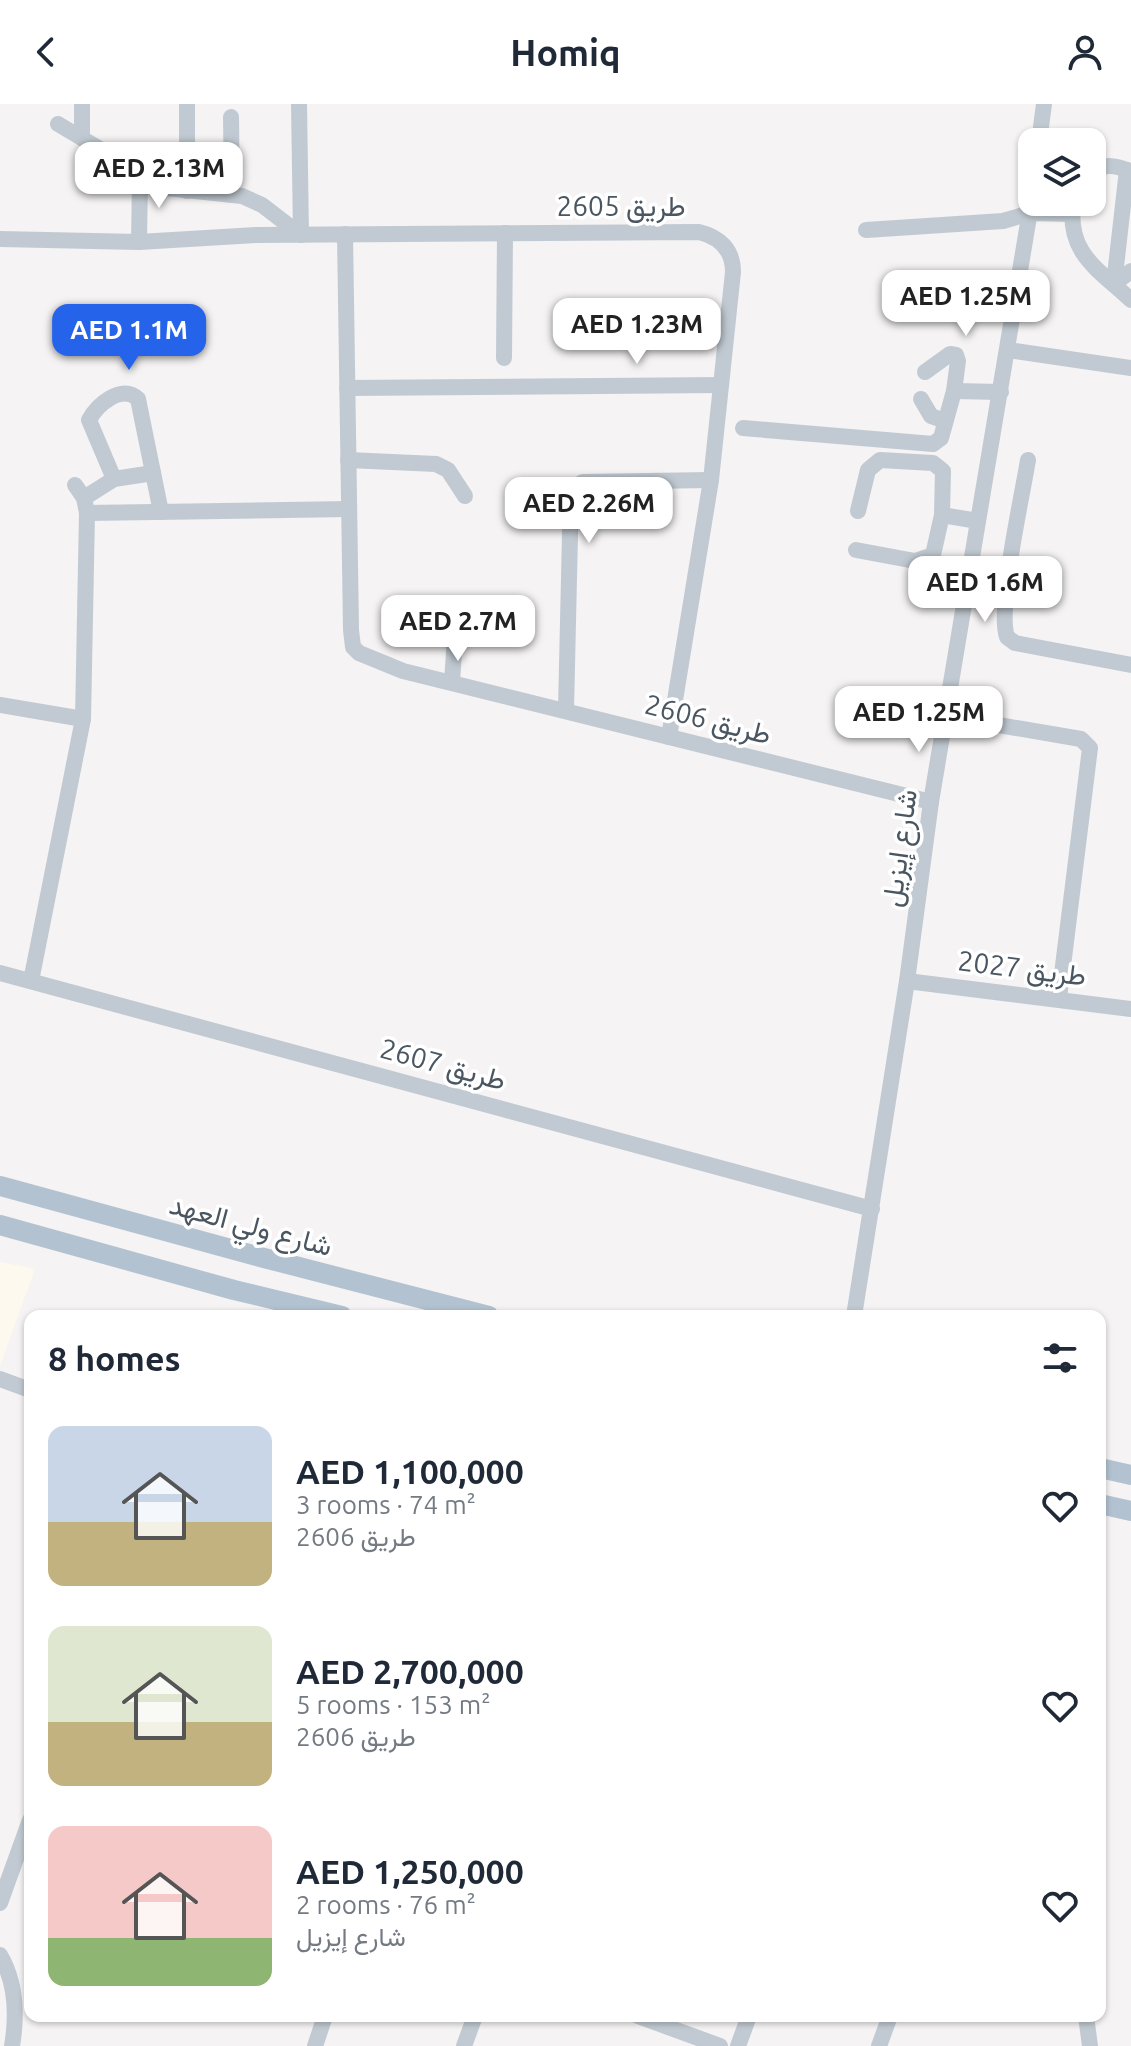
<!DOCTYPE html>
<html lang="en">
<head>
<meta charset="utf-8">
<style>
	body { margin:0; font-family:Ubuntu,Vazirmatn,sans-serif; background:#f2f2f3; color:#1f2937; height:100vh; display:flex; flex-direction:column; font-size:30px; white-space:nowrap }
	* { box-sizing:border-box; margin:0 }
	p { font-size:26px; color:#747a83 }
	.icon { flex:none; width:44px; height:44px; fill:none; stroke:currentColor; stroke-width:2; stroke-linecap:round; stroke-linejoin:round }
	.map { position:relative; flex:1; overflow:hidden }
	.panel { position:absolute; left:24px; top:1206px; width:1082px; height:712px; display:flex; flex-direction:column; background:#fff; border-radius:16px; box-shadow:0 2px 6px #0004 }
	.panel>* { flex:none }
	.buttons { position:absolute; left:1018px; top:24px; display:grid; gap:16px }
	.buttons a { display:grid; place-items:center; width:88px; height:88px; border-radius:16px; background:#fff; box-shadow:0 2px 6px #0004; font-size:40px }
	.price { position:absolute; translate:-50% -68px; padding:0 18px; border-radius:16px; background:#fff; color:#222; font-size:26px; line-height:52px; filter:drop-shadow(0 2px 4px #0008) }
	.price::after { content:''; position:absolute; left:50%; top:48px; width:24px; height:18px; margin-left:-12px; background:inherit; clip-path:polygon(0 0,100% 0,50% 100%) }
	.price.on { background:#2563eb; color:#fff }
	ul { padding:0; list-style:none }
	li { display:flex; align-items:center; gap:24px; height:200px; padding:0 24px }
	li span { display:grid; place-items:center; flex:none; width:224px; height:160px; border-radius:16px; color:#555 }
	li>.icon { margin-inline-start:auto }
	span .icon { width:96px; height:96px; fill:#fffc; stroke-width:1 }
	li b { font-size:34px }
	h2 { display:flex; justify-content:space-between; align-items:center; height:96px; padding:0 24px; font-size:34px }
	header { display:flex; justify-content:space-between; align-items:center; height:104px; padding:0 24px; background:#fff; font-size:36px; font-weight:700 }
	.map>svg:first-child { display:block }
	.commercial { fill:#fdf9ef }
	.lines { fill:none; stroke-linecap:round; stroke-linejoin:round }
	.minor { stroke:#c1cad2; stroke-width:16 }
	.major { stroke:#b3c2d1; stroke-width:20 }
	.labels { text-anchor:middle; stroke-width:7; stroke-linejoin:round; paint-order:stroke }
	.street-label { font-size:28px; fill:#4a5661; stroke:#fff }
</style>
</head>
<body>
<header><svg class="icon" aria-label="back" viewBox="0 0 24 24"><path d="M15 5l-7 7 7 7"/></svg>Homiq<svg class="icon" aria-label="person" viewBox="0 0 24 24"><circle cx="12" cy="8" r="4"/><path d="M4 21q1-7 8-7t8 7"/></svg></header>
<div class="map">
<svg width="1131" height="1942" viewBox="0 0 1131 1942">
	<rect width="100%" height="100%" fill="#f5f3f3"/>
	<path class="commercial" d="M 0,1158 L 35,1165 L 0,1262 Z"/>
	<g class="lines">
		<g class="minor">
			<path d="M 82,0 L 82,34"/>
			<path d="M 299,0 L 301,131"/>
			<path d="M 231,13 L 232,91"/>
			<path d="M 58,20 L 105,48 L 146,78 L 167,84 L 242,92 L 262,101 L 301,131"/>
			<path d="M 1039,38 L 1044,0"/>
			<path d="M 1092,66 C 1106,60 1117,61 1131,68"/>
			<path d="M 187,87 L 187,1"/>
			<path d="M 1073,98 C 1067,150 1097,164 1131,196"/>
			<path d="M 866,126 L 1003,117 L 1030,109 L 1072,110"/>
			<path d="M 345,130 L 351,526 L 353,543 L 359,549 L 403,567 L 931,698"/>
			<path d="M 0,135 L 139,138 L 256,131 L 699,128 C 720,133 733,146 733,168 L 711,376 L 669,633"/>
			<path d="M 139,138 L 140,74"/>
			<path d="M 1114,180 L 1127,66"/>
			<path d="M 1114,180 L 1131,167"/>
			<path d="M 1008,246 L 1131,264"/>
			<path d="M 504,254 L 505,129"/>
			<path d="M 925,268 L 950,250 L 956,251 L 958,257 L 954,287 L 1001,288"/>
			<path d="M 347,284 L 721,281"/>
			<path d="M 921,295 L 931,312 L 945,317"/>
			<path d="M 743,324 L 933,340 L 941,334 L 954,287"/>
			<path d="M 348,356 L 436,360 L 448,366 L 465,392"/>
			<path d="M 1028,356 C 1022,393 997,504 1007,533 L 1015,539 L 1131,561"/>
			<path d="M 114,375 L 89,316 C 97,301 122,279 138,295 L 161,408"/>
			<path d="M 84,394 L 114,375 L 153,369"/>
			<path d="M 858,407 L 868,366 L 880,356 L 933,359 L 943,367 L 942,411 L 978,417"/>
			<path d="M 87,409 L 349,405"/>
			<path d="M 856,446 L 915,457 L 933,451 L 942,411"/>
			<path d="M 967,481 L 1006,488"/>
			<path d="M 392,512 L 448,513 L 456,518 L 452,578"/>
			<path d="M 0,601 L 83,615"/>
			<path d="M 566,606 L 571,385 L 583,378 L 711,376"/>
			<path d="M 946,612 L 1081,635 L 1090,644 L 1059,894"/>
			<path d="M 0,869 L 872,1105"/>
			<path d="M 31,877 L 83,615 L 87,409 L 84,394 L 75,381"/>
			<path d="M 907,877 L 1131,905"/>
			<path d="M 854,1212 L 907,877 L 931,698 L 1032,95"/>
			<path d="M 0,1275 L 30,1286"/>
			<path d="M 0,1799 L 30,1716"/>
			<path d="M 0,1851 C 16,1878 17,1912 12,1942"/>
			<path d="M 638,1912 L 720,1942"/>
			<path d="M 1086,1912 L 1090,1942"/>
			<path d="M 315,1942 L 325,1912"/>
			<path d="M 464,1942 L 475,1912"/>
			<path d="M 738,1942 L 749,1912"/>
			<path d="M 879,1942 L 890,1912"/>
		</g>
		<g class="major">
			<path d="M 0,1082 L 264,1154 L 489,1212"/>
			<path d="M 0,1121 L 234,1186 L 342,1212"/>
			<path d="M 1100,1364 L 1131,1371"/>
			<path d="M 1100,1400 L 1131,1407"/>
		</g>
	</g>
	<g class="labels">
		<g class="street-label">
			<text x="621" y="112">طريق 2605</text>
			<text transform="translate(708 615) rotate(14)" y="10">طريق 2606</text>
			<text transform="translate(899 744) rotate(-82)" y="10">شارع إيزيل</text>
			<text transform="translate(1022 864) rotate(7)" y="10">طريق 2027</text>
			<text transform="translate(443 960) rotate(15)" y="10">طريق 2607</text>
			<text transform="translate(251 1121) rotate(15)" y="10">شارع ولي العهد</text>
		</g>
	</g>
</svg>
<div class="buttons">
<a><svg class="icon" aria-label="layers" viewBox="0 0 24 24"><path d="M12 4l9 5-9 5-9-5zM3 14l9 5 9-5"/></svg></a>
</div>
<b class="price" style="left:159px;top:106px">AED 2.13M</b>
<b class="price" style="left:966px;top:234px">AED 1.25M</b>
<b class="price" style="left:637px;top:262px">AED 1.23M</b>
<b class="price on" style="left:129px;top:268px">AED 1.1M</b>
<b class="price" style="left:589px;top:441px">AED 2.26M</b>
<b class="price" style="left:985px;top:520px">AED 1.6M</b>
<b class="price" style="left:458px;top:559px">AED 2.7M</b>
<b class="price" style="left:919px;top:650px">AED 1.25M</b>
<section class="panel">
<h2>8 homes<svg class="icon" aria-label="filters" viewBox="0 0 24 24"><path d="M4 7h16M4 17h16"/><circle cx="9" cy="7" r="2"/><circle cx="15" cy="17" r="2"/></svg></h2>
<ul>
<li><span style="background:linear-gradient(#c9d6e8 60%,#c2b280 0)"><svg class="icon" aria-label="home" viewBox="0 0 24 24"><path d="M3 11l9-7 9 7M6 9v11h12V9"/></svg></span><div><b>AED 1,100,000</b><p>3 rooms · 74 m²</p><p>طريق 2606</p></div><svg class="icon" aria-label="heart" viewBox="0 0 24 24"><path d="M12 20l-8-8c-3-5 5-10 8-4 3-6 11-1 8 4z"/></svg></li>
<li><span style="background:linear-gradient(#dfe7d0 60%,#c2b280 0)"><svg class="icon" aria-label="home" viewBox="0 0 24 24"><path d="M3 11l9-7 9 7M6 9v11h12V9"/></svg></span><div><b>AED 2,700,000</b><p>5 rooms · 153 m²</p><p>طريق 2606</p></div><svg class="icon" aria-label="heart" viewBox="0 0 24 24"><path d="M12 20l-8-8c-3-5 5-10 8-4 3-6 11-1 8 4z"/></svg></li>
<li><span style="background:linear-gradient(#f6c9c9 70%,#8fb573 0)"><svg class="icon" aria-label="home" viewBox="0 0 24 24"><path d="M3 11l9-7 9 7M6 9v11h12V9"/></svg></span><div><b>AED 1,250,000</b><p>2 rooms · 76 m²</p><p>شارع إيزيل</p></div><svg class="icon" aria-label="heart" viewBox="0 0 24 24"><path d="M12 20l-8-8c-3-5 5-10 8-4 3-6 11-1 8 4z"/></svg></li>
</ul>
</section>
</div>
</body>
</html>
